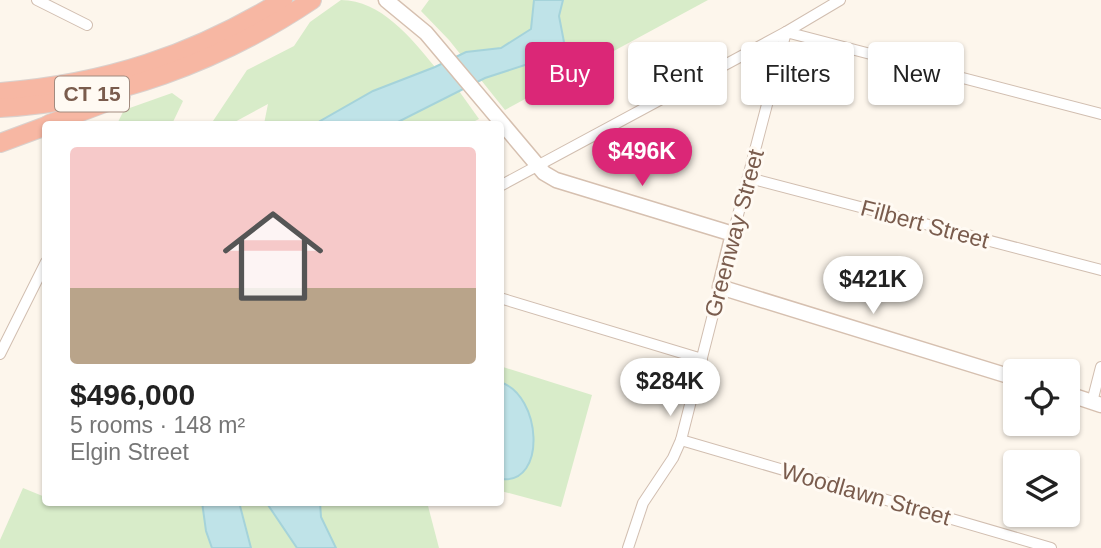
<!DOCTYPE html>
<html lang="en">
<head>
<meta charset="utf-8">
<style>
	body { margin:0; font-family:Helvetica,sans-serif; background:#f2f2f2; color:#222; height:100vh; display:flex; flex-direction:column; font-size:26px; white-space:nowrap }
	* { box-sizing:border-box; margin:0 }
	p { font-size:23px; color:#767676 }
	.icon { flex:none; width:38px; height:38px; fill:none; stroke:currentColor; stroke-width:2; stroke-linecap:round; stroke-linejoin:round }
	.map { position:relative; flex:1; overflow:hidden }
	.sheet { position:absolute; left:42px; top:121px; width:462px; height:385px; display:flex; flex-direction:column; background:#fff; border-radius:7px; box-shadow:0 2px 5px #0004 }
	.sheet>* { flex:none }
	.top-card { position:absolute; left:525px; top:42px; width:471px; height:63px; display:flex; gap:14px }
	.fabs { position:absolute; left:1003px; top:359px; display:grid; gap:14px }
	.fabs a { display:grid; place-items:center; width:77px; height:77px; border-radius:7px; background:#fff; box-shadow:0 2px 5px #0004; font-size:35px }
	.price { position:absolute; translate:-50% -60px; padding:0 16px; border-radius:24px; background:#fff; color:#222; font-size:23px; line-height:46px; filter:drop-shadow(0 2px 4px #0008) }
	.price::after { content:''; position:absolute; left:50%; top:42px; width:21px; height:16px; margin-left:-10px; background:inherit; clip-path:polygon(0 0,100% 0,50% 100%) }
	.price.current { background:#db2777; color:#fff }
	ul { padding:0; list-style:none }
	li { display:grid; align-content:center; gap:14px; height:371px; padding:0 28px }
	li span { display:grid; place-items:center; height:217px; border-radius:7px; color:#555 }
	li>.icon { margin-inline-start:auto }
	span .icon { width:126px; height:126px; fill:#fffc; stroke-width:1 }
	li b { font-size:30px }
	.pill { padding:0 24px; border-radius:7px; background:#fff; box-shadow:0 2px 5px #0004; font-size:24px; line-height:63px }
	.pill.current { background:#db2777; color:#fff }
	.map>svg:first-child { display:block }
	.green { fill:#d8ecc9 }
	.water { fill:#bfe3e8; stroke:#a5d3da; stroke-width:2 }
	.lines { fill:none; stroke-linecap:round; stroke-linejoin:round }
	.street-casing { stroke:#d1beb0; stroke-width:12 }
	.secondary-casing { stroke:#d6c0b0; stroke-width:17 }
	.highway-casing { stroke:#dad1cd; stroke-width:20 }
	.street { stroke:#fff; stroke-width:10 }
	.secondary { stroke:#fff; stroke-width:14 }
	.highway { stroke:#f7b7a3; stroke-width:18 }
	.labels { text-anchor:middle; stroke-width:6; stroke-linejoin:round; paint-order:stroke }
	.shield { fill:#fffaf3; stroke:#a28b7f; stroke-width:2 }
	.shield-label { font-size:21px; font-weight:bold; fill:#7a5c4d }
	.street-label { font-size:23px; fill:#7a5c4d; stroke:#fffaf3 }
</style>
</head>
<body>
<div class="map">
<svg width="1101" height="548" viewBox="0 0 1101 548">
	<rect width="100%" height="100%" fill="#fdf6ec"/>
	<g class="green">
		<path d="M 341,0 C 381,0 411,38 435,67 L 373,91 L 315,124 L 264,124 L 268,104 L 231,124 L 211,124 L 247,70 L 294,46 L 310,22 Z"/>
		<path d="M 429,0 L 708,0 L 505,110 L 449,40 L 421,11 Z"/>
		<path d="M 459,91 L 479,119 L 469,124 L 394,124 Z"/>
		<path d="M 172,93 L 183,101 L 172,124 L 117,124 L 124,110 Z"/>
		<path d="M 500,366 L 592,395 L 561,507 L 501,491 Z"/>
		<path d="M 23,488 L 45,497 L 46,502 L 202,502 L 206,531 L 212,548 L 0,548 L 0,540 Z"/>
		<path d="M 239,502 L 266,502 L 297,548 L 251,548 Z"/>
		<path d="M 320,502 L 427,502 L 439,548 L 336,548 L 321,517 Z"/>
	</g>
	<g class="water">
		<path d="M 534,0 L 563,0 L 559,16 L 564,42 L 531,63 L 485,78 L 394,124 L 315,124 L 373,91 L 435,67 L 466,52 L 501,48 L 531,29 Z"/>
		<path d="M 500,382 C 542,395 547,485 501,479 Z"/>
		<path d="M 202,502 L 239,502 L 251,548 L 212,548 L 206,531 Z"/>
		<path d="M 266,502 L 320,502 L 321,517 L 336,548 L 297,548 Z"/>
	</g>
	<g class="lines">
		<g class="street-casing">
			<g id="street">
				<path d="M 37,0 L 87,25"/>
				<path d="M 749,178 L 1101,270"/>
				<path d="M 500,186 L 786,32 L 840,0"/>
				<path d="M 733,234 L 786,32 L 1101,114"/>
				<path d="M 500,298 L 702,359"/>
				<path d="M 0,354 L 46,262"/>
				<path d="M 1092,402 L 1101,367"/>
				<path d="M 681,440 L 1051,548"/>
				<path d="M 628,548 L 643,503 L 673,458 L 681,440 L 720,287"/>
			</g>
		</g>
		<g class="secondary-casing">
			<g id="secondary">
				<path d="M 386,0 L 426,33 L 544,173 L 556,180 L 733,234 L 720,287 L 1015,378"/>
				<path d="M 1068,394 L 1101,405"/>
			</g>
		</g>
		<g class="highway-casing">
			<g id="highway">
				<path d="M 0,92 C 105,84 193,55 283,0"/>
				<path d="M 0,108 C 111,102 220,62 312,0"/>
				<path d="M 49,124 L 121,97"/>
				<path d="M 0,143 L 46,126"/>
			</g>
		</g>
		<use href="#street" class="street"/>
		<use href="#secondary" class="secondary"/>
		<use href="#highway" class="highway"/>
	</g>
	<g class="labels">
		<rect class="shield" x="55" y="76.5" width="74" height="35" rx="5"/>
		<g class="shield-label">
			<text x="92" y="101">CT 15</text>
		</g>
		<g class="street-label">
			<text transform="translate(925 224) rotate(15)" y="8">Filbert Street</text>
			<text transform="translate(734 233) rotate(-75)" y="8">Greenway Street</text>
			<text transform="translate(866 494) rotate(16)" y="8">Woodlawn Street</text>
		</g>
	</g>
</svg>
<div class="fabs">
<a><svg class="icon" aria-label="locate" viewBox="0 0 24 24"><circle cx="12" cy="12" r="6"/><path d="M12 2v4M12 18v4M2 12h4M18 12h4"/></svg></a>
<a><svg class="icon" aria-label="layers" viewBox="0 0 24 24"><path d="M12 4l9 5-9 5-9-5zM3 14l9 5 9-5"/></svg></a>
</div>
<b class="price current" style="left:642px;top:188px">$496K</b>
<b class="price" style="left:873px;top:316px">$421K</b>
<b class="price" style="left:670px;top:418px">$284K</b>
<div class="top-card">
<a class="pill current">Buy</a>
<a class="pill">Rent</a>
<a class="pill">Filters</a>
<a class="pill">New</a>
</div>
<section class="sheet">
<ul>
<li><span style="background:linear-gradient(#f6c9c9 65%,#b9a48a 0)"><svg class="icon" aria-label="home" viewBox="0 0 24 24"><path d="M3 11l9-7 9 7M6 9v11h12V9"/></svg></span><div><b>$496,000</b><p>5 rooms · 148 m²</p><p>Elgin Street</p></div></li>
</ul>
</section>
</div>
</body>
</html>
